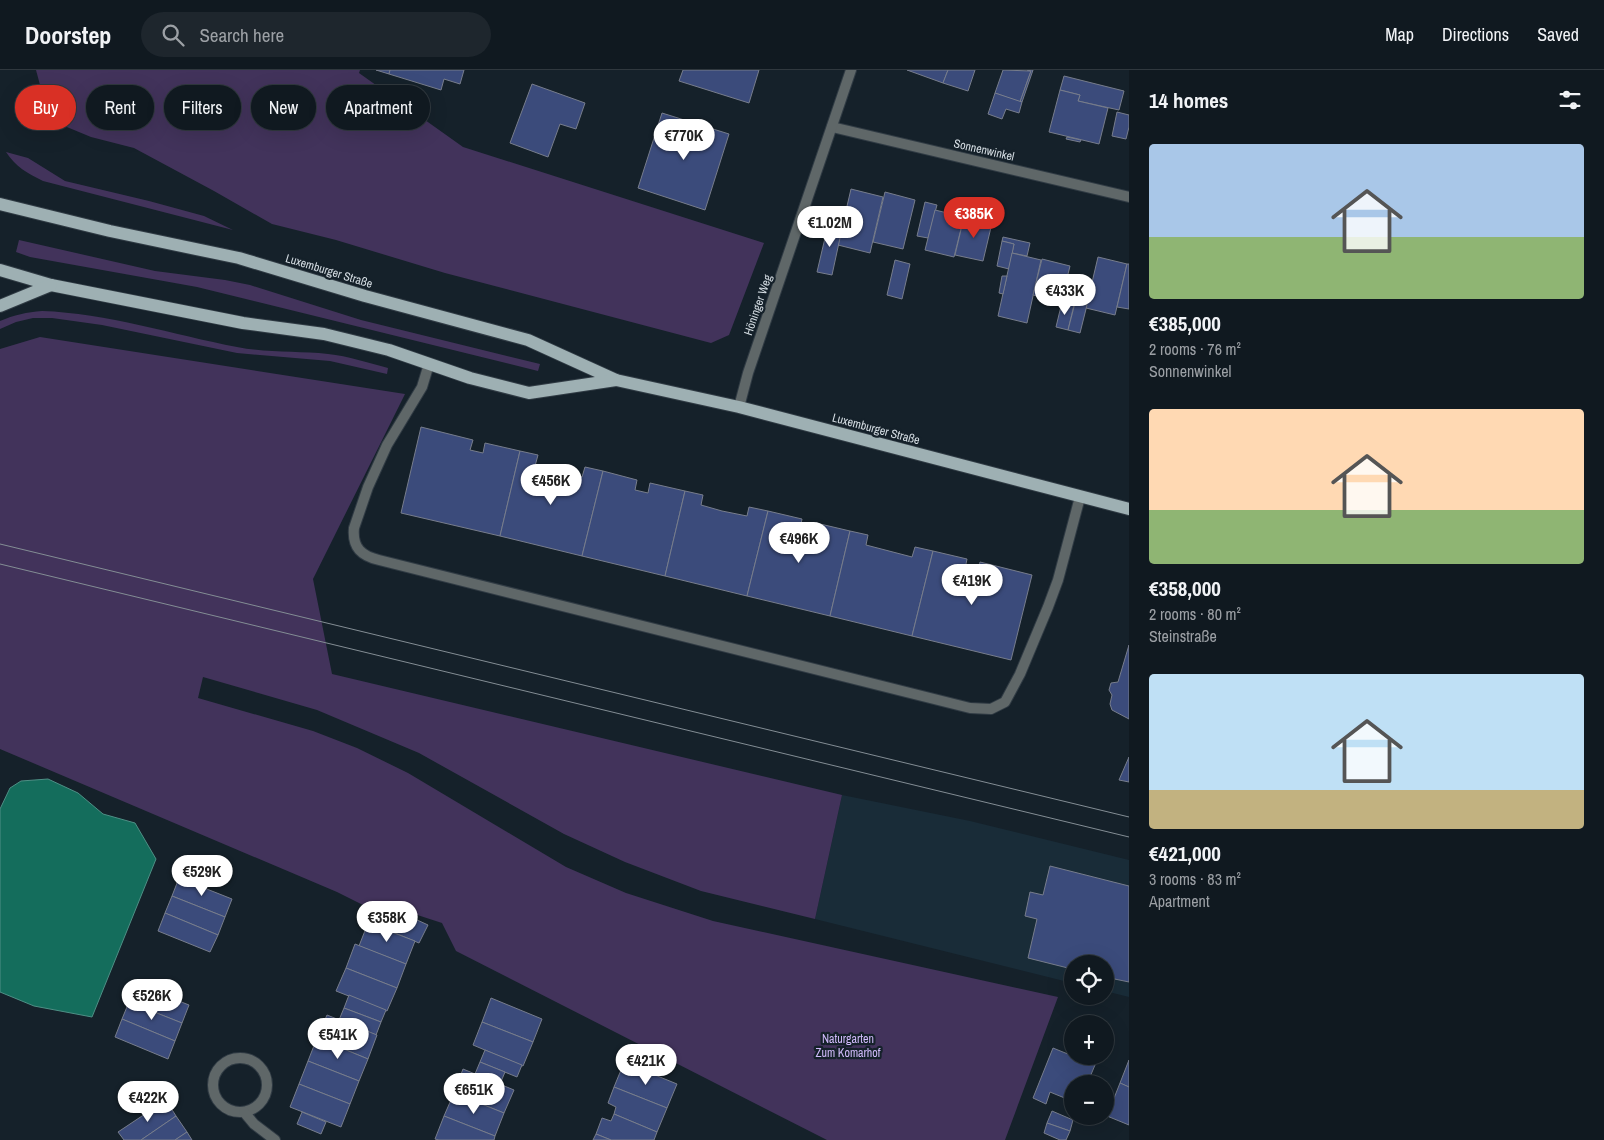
<!DOCTYPE html>
<html lang="en">
<head>
<meta charset="utf-8">
<style>
	body { margin:0; font-family:"Archivo Narrow",sans-serif; background:#1e262d; color:#f1f3f6; height:100vh; display:flex; flex-direction:column; font-size:19px; white-space:nowrap }
	* { box-sizing:border-box; margin:0 }
	p { font-size:16px; color:#9ca0a5 }
	.icon { flex:none; width:28px; height:28px; fill:none; stroke:currentColor; stroke-width:2; stroke-linecap:round; stroke-linejoin:round }
	.map { position:relative; flex:1; overflow:hidden }
	.drawer { display:flex; flex-direction:column; background:#101920; width:475px }
	.drawer>* { flex:none }
	.top-card { position:absolute; left:15px; top:15px; width:475px; height:45px; display:flex; gap:10px }
	.controls { position:absolute; left:1064px; top:885px; display:grid; gap:10px }
	.controls a { display:grid; place-items:center; width:50px; height:50px; border-radius:50%; background:#101920; box-shadow:0 5px 20px #0002,0 0 0 1px #30383e; font-size:25px }
	.price { position:absolute; translate:-50% -42px; padding:0 11px; border-radius:18px; background:#fff; color:#222; font-size:16px; line-height:32px; filter:drop-shadow(0 1px 2px #0008) }
	.price::after { content:''; position:absolute; left:50%; top:30px; width:15px; height:11px; margin-left:-8px; background:inherit; clip-path:polygon(0 0,100% 0,50% 100%) }
	.price.active { background:#d93025; color:#fff }
	ul { padding:0; list-style:none }
	li { display:grid; align-content:center; gap:10px; height:265px; padding:0 20px }
	li span { display:grid; place-items:center; height:155px; border-radius:5px; color:#555 }
	li>.icon { margin-inline-start:auto }
	span .icon { width:90px; height:90px; fill:#fffc; stroke-width:1 }
	li b { font-size:21px }
	h2 { display:flex; justify-content:space-between; align-items:center; height:60px; padding:0 20px; font-size:21px }
	.tag { padding:0 18px; border-radius:22px; background:#101920; box-shadow:0 5px 20px #0002,0 0 0 1px #30383e; font-size:18px; line-height:45px }
	.tag.active { background:#d93025; color:#fff }
	header { display:flex; align-items:center; gap:30px; box-sizing:border-box; height:70px; padding:0 25px; background:#101920; border-bottom:1px solid #30383e }
	header strong { font-size:24px }
	nav { display:flex; gap:28px; margin-inline-start:auto; font-size:18px }
	.search { width:350px; height:45px; background:#1e262d; display:flex; align-items:center; gap:12px; box-sizing:border-box; padding:0 18px; border-radius:28px; color:#9ca0a5; font-size:19px }
	main { display:flex; flex:1; min-height:0 }
	.map>svg:first-child { display:block }
	.built { fill:#192c38 }
	.green { fill:#42335b }
	.water { fill:#146d5c; stroke:#4e8f85 }
	.building { fill:#3b4b7b; stroke:#777d8c }
	.lines { fill:none; stroke-linecap:round; stroke-linejoin:round }
	.lane-casing { stroke:#303b44; stroke-width:12 }
	.street-casing { stroke:#303b44; stroke-width:12 }
	.primary-casing { stroke:#303b44; stroke-width:14 }
	.lane { stroke:#5f6768; stroke-width:10 }
	.street { stroke:#5f6768; stroke-width:10 }
	.primary { stroke:#9eb0b3; stroke-width:12 }
	.tram { stroke:#838d94; stroke-width:1 }
	.labels { text-anchor:middle; stroke-width:4.5; stroke-linejoin:round; paint-order:stroke }
	.street-label { font-size:12px; fill:#d6dee4; stroke:#15212a }
	.park-label { font-size:12px; fill:#d0bafa; stroke:#15212a }
</style>
</head>
<body>
<header>
<strong>Doorstep</strong>
<div class="search"><svg class="icon" aria-label="search" viewBox="0 0 24 24"><circle cx="10" cy="10" r="6"/><path d="M15 15l6 6"/></svg>Search here</div>
<nav><a>Map</a><a>Directions</a><a>Saved</a></nav>
</header>
<main>
<div class="map">
<svg width="1129" height="1070" viewBox="0 0 1129 1070">
	<rect width="100%" height="100%" fill="#15212a"/>
	<path class="built" d="M 842,725 L 970,751 L 1129,790 L 1129,927 L 1105,921 L 1105,894 L 1072,894 L 1072,913 L 815,849 Z"/>
	<g class="green">
		<path d="M 36,0 L 360,0 L 359,3 L 463,77 L 764,173 L 729,265 L 711,273 L 445,203 L 336,170 L 272,154 L 214,121 L 134,78 L 91,67 L 62,55 L 44,30 Z"/>
		<path d="M 6,82 L 28,88 L 65,111 L 149,131 L 204,146 L 233,160 L 43,111 C 27,103 16,97 6,82 Z"/>
		<path d="M 19,170 L 155,201 L 225,210 L 250,215 L 361,250 L 540,294 L 538,301 L 197,217 L 30,187 L 16,182 Z"/>
		<path d="M 42,241 C 106,243 174,265 237,277 C 267,283 298,281 328,284 C 348,286 369,293 388,298 L 387,304 L 330,291 L 237,283 L 102,255 L 52,248 L 33,248 L 16,252 L 0,259 L 0,251 C 14,245 27,242 42,241 Z"/>
		<path d="M 40,267 L 405,324 L 313,509 L 332,604 L 842,725 L 815,849 L 701,821 L 625,792 L 564,764 L 419,683 L 317,640 L 203,607 L 198,628 L 313,661 L 357,678 L 408,703 L 566,797 L 626,823 L 713,851 L 1058,927 L 1005,1070 L 827,1070 L 456,881 L 442,853 L 402,840 L 379,843 L 337,822 L 0,679 L 0,279 Z"/>
	</g>
	<path class="water" d="M 48,709 L 78,723 L 103,744 L 135,753 L 156,789 L 92,947 L 34,936 L 0,922 L 0,739 L 10,718 L 21,711 Z"/>
	<g class="building">
		<path d="M 376,0 L 390,0 L 389,4 Z"/>
		<path d="M 390,0 L 464,0 L 460,14 L 444,9 L 441,20 L 389,4 Z"/>
		<path d="M 683,0 L 759,0 L 749,33 L 679,11 Z"/>
		<path d="M 907,0 L 948,0 L 943,13 Z"/>
		<path d="M 948,0 L 975,0 L 968,21 L 943,13 Z"/>
		<path d="M 1003,0 L 1031,1 L 1020,32 L 995,23 Z"/>
		<path d="M 1027,0 L 1033,0 L 1022,32 L 1020,32 L 1031,1 Z"/>
		<path d="M 1064,6 L 1124,21 L 1119,40 L 1078,31 L 1080,25 L 1060,20 Z"/>
		<path d="M 532,14 L 585,33 L 576,59 L 560,54 L 548,87 L 510,73 Z"/>
		<path d="M 1060,20 L 1080,25 L 1078,31 L 1108,38 L 1099,74 L 1049,62 Z"/>
		<path d="M 995,23 L 1022,32 L 1019,43 L 1006,39 L 1002,49 L 988,44 Z"/>
		<path d="M 1117,42 L 1129,45 L 1129,57 L 1126,69 L 1112,66 Z"/>
		<path d="M 662,43 L 729,64 L 705,140 L 638,118 Z"/>
		<path d="M 1067,67 L 1081,70 L 1080,72 L 1066,69 Z"/>
		<path d="M 851,119 L 883,127 L 870,183 L 838,175 Z"/>
		<path d="M 885,122 L 915,130 L 903,179 L 873,172 Z"/>
		<path d="M 925,132 L 937,135 L 928,168 L 917,166 Z"/>
		<path d="M 935,140 L 964,147 L 954,187 L 925,180 Z"/>
		<path d="M 964,147 L 992,153 L 983,191 L 955,185 Z"/>
		<path d="M 829,151 L 843,154 L 832,205 L 817,202 Z"/>
		<path d="M 1003,167 L 1030,173 L 1027,186 L 1012,183 L 1014,174 L 1002,171 Z"/>
		<path d="M 1002,171 L 1014,174 L 1009,199 L 997,196 Z"/>
		<path d="M 1012,183 L 1041,190 L 1027,253 L 998,246 Z"/>
		<path d="M 1098,187 L 1127,194 L 1115,245 L 1086,238 Z"/>
		<path d="M 1042,189 L 1070,196 L 1061,232 L 1033,225 Z"/>
		<path d="M 895,190 L 910,194 L 902,229 L 887,225 Z"/>
		<path d="M 1127,194 L 1129,194 L 1129,239 L 1117,237 Z"/>
		<path d="M 1002,206 L 1007,206 L 1003,224 L 999,223 Z"/>
		<path d="M 1062,232 L 1074,235 L 1068,260 L 1056,257 Z"/>
		<path d="M 1075,233 L 1087,235 L 1080,263 L 1068,260 Z"/>
		<path d="M 421,357 L 473,370 L 470,380 L 483,383 L 485,373 L 520,381 L 500,466 L 401,443 Z"/>
		<path d="M 520,381 L 538,385 L 535,396 L 582,407 L 585,397 L 603,401 L 582,486 L 500,466 Z"/>
		<path d="M 603,401 L 637,410 L 635,420 L 648,423 L 650,413 L 685,421 L 665,506 L 582,486 Z"/>
		<path d="M 685,421 L 703,425 L 701,435 L 722,441 L 747,446 L 749,437 L 768,441 L 747,526 L 665,506 Z"/>
		<path d="M 768,441 L 802,449 L 800,459 L 813,463 L 816,453 L 850,461 L 830,546 L 747,526 Z"/>
		<path d="M 850,461 L 868,465 L 866,475 L 912,487 L 915,477 L 933,481 L 912,566 L 830,546 Z"/>
		<path d="M 933,481 L 967,489 L 965,499 L 978,502 L 980,492 L 1032,505 L 1011,590 L 912,566 Z"/>
		<path d="M 1129,575 L 1129,649 L 1112,640 L 1110,634 L 1112,625 L 1109,620 L 1111,613 L 1118,612 Z"/>
		<path d="M 1129,687 L 1129,712 L 1119,710 Z"/>
		<path d="M 1050,796 L 1129,816 L 1129,912 L 1105,907 L 1105,894 L 1072,894 L 1072,899 L 1028,888 L 1037,849 L 1025,846 L 1030,822 L 1043,825 Z"/>
		<path d="M 179,808 L 232,829 L 225,847 L 172,826 Z"/>
		<path d="M 172,826 L 225,847 L 218,865 L 165,843 Z"/>
		<path d="M 165,843 L 218,865 L 210,882 L 158,861 Z"/>
		<path d="M 402,843 L 428,855 L 419,873 L 395,863 Z"/>
		<path d="M 368,853 L 415,871 L 406,894 L 359,876 Z"/>
		<path d="M 355,874 L 406,894 L 397,918 L 346,898 Z"/>
		<path d="M 346,898 L 397,918 L 387,941 L 336,921 Z"/>
		<path d="M 136,914 L 189,935 L 182,953 L 129,932 Z"/>
		<path d="M 349,925 L 386,940 L 381,952 L 344,938 Z"/>
		<path d="M 491,928 L 542,949 L 533,972 L 482,952 Z"/>
		<path d="M 129,932 L 182,953 L 175,971 L 122,949 Z"/>
		<path d="M 344,938 L 381,952 L 376,965 L 339,950 Z"/>
		<path d="M 327,945 L 377,965 L 368,989 L 317,968 Z"/>
		<path d="M 122,949 L 175,971 L 168,989 L 115,967 Z"/>
		<path d="M 482,952 L 533,972 L 523,996 L 473,975 Z"/>
		<path d="M 317,968 L 368,989 L 359,1011 L 308,991 Z"/>
		<path d="M 1053,978 L 1095,995 L 1087,1014 L 1072,1014 L 1072,1031 L 1050,1022 L 1046,1034 L 1033,1028 Z"/>
		<path d="M 485,980 L 522,995 L 517,1007 L 480,992 Z"/>
		<path d="M 1129,990 L 1129,1017 L 1120,1013 Z"/>
		<path d="M 308,991 L 359,1011 L 350,1034 L 299,1014 Z"/>
		<path d="M 480,992 L 505,1002 L 500,1014 L 475,1004 Z"/>
		<path d="M 633,996 L 677,1014 L 667,1038 L 614,1017 L 621,1000 L 629,1004 Z"/>
		<path d="M 463,999 L 514,1020 L 504,1043 L 454,1023 Z"/>
		<path d="M 1120,1013 L 1129,1017 L 1129,1055 L 1107,1046 Z"/>
		<path d="M 299,1014 L 350,1034 L 341,1057 L 290,1037 Z"/>
		<path d="M 614,1017 L 667,1038 L 657,1062 L 614,1044 L 616,1037 L 608,1033 Z"/>
		<path d="M 454,1023 L 504,1043 L 495,1066 L 444,1046 Z"/>
		<path d="M 166,1030 L 176,1046 L 141,1070 L 124,1070 L 118,1062 Z"/>
		<path d="M 1052,1041 L 1073,1050 L 1070,1061 L 1047,1053 Z"/>
		<path d="M 302,1042 L 326,1052 L 321,1064 L 297,1054 Z"/>
		<path d="M 614,1044 L 657,1062 L 654,1070 L 611,1070 L 596,1064 L 602,1048 L 611,1051 Z"/>
		<path d="M 176,1046 L 187,1062 L 175,1070 L 141,1070 Z"/>
		<path d="M 444,1046 L 495,1066 L 494,1070 L 439,1070 L 435,1069 Z"/>
		<path d="M 1047,1053 L 1070,1061 L 1066,1070 L 1060,1070 L 1044,1063 Z"/>
		<path d="M 187,1062 L 192,1070 L 175,1070 Z"/>
		<path d="M 596,1064 L 611,1070 L 593,1070 Z"/>
	</g>
	<g class="lines">
		<g class="lane-casing">
			<path id="lane" d="M 429,294 L 422,317 L 387,375 L 368,417 L 354,458 C 352,478 362,486 379,490 L 970,638 L 991,639 L 1005,632 L 1020,604 L 1048,537 L 1058,510 L 1080,427"/>
		</g>
		<g class="street-casing">
			<g id="street">
				<path d="M 832,57 L 1129,127"/>
				<path d="M 739,337 L 748,303 L 851,0"/>
				<circle cx="240" cy="1015" r="27"/>
				<path d="M 244,1042 L 254,1054 L 275,1070"/>
			</g>
		</g>
		<g class="primary-casing">
			<g id="primary">
				<path d="M 0,134 L 110,161 L 239,188 L 365,226 L 528,270 L 616,310 L 739,337 L 1129,439"/>
				<path d="M 0,200 L 51,215 L 243,253 L 324,264 L 389,280 L 470,308 L 529,323 L 616,310"/>
				<path d="M 0,236 L 51,215"/>
			</g>
		</g>
		<use href="#lane" class="lane"/>
		<use href="#street" class="street"/>
		<use href="#primary" class="primary"/>
		<g class="tram">
			<path d="M 0,474 L 1129,747"/>
			<path d="M 0,494 L 1129,767"/>
		</g>
	</g>
	<g class="labels">
		<g class="street-label">
			<text transform="translate(984 80) rotate(13)" y="4">Sonnenwinkel</text>
			<text transform="translate(329 201) rotate(17)" y="4">Luxemburger Straße</text>
			<text transform="translate(758 235) rotate(-71)" y="4">Höninger Weg</text>
			<text transform="translate(876 359) rotate(15)" y="4">Luxemburger Straße</text>
		</g>
		<g class="park-label">
			<text x="848" y="973">Naturgarten<tspan x="848" dy="14">Zum Komarhof</tspan></text>
		</g>
	</g>
</svg>
<div class="controls">
<a><svg class="icon" aria-label="locate" viewBox="0 0 24 24"><circle cx="12" cy="12" r="6"/><path d="M12 2v4M12 18v4M2 12h4M18 12h4"/></svg></a>
<a>+</a>
<a>−</a>
</div>
<b class="price" style="left:684px;top:91px">€770K</b>
<b class="price active" style="left:974px;top:169px">€385K</b>
<b class="price" style="left:830px;top:178px">€1.02M</b>
<b class="price" style="left:1065px;top:246px">€433K</b>
<b class="price" style="left:551px;top:436px">€456K</b>
<b class="price" style="left:799px;top:494px">€496K</b>
<b class="price" style="left:972px;top:536px">€419K</b>
<b class="price" style="left:202px;top:827px">€529K</b>
<b class="price" style="left:387px;top:873px">€358K</b>
<b class="price" style="left:152px;top:951px">€526K</b>
<b class="price" style="left:338px;top:990px">€541K</b>
<b class="price" style="left:646px;top:1016px">€421K</b>
<b class="price" style="left:474px;top:1045px">€651K</b>
<b class="price" style="left:148px;top:1053px">€422K</b>
<div class="top-card">
<a class="tag active">Buy</a>
<a class="tag">Rent</a>
<a class="tag">Filters</a>
<a class="tag">New</a>
<a class="tag">Apartment</a>
</div>
</div>
<section class="drawer">
<h2>14 homes<svg class="icon" aria-label="filters" viewBox="0 0 24 24"><path d="M4 7h16M4 17h16"/><circle cx="9" cy="7" r="2"/><circle cx="15" cy="17" r="2"/></svg></h2>
<ul>
<li><span style="background:linear-gradient(#a9c7e8 60%,#8fb573 0)"><svg class="icon" aria-label="home" viewBox="0 0 24 24"><path d="M3 11l9-7 9 7M6 9v11h12V9"/></svg></span><div><b>€385,000</b><p>2 rooms · 76 m²</p><p>Sonnenwinkel</p></div></li>
<li><span style="background:linear-gradient(#ffd9b3 65%,#8fb573 0)"><svg class="icon" aria-label="home" viewBox="0 0 24 24"><path d="M3 11l9-7 9 7M6 9v11h12V9"/></svg></span><div><b>€358,000</b><p>2 rooms · 80 m²</p><p>Steinstraße</p></div></li>
<li><span style="background:linear-gradient(#bfe0f5 75%,#c2b280 0)"><svg class="icon" aria-label="home" viewBox="0 0 24 24"><path d="M3 11l9-7 9 7M6 9v11h12V9"/></svg></span><div><b>€421,000</b><p>3 rooms · 83 m²</p><p>Apartment</p></div></li>
</ul>
</section>
</main>
</body>
</html>
